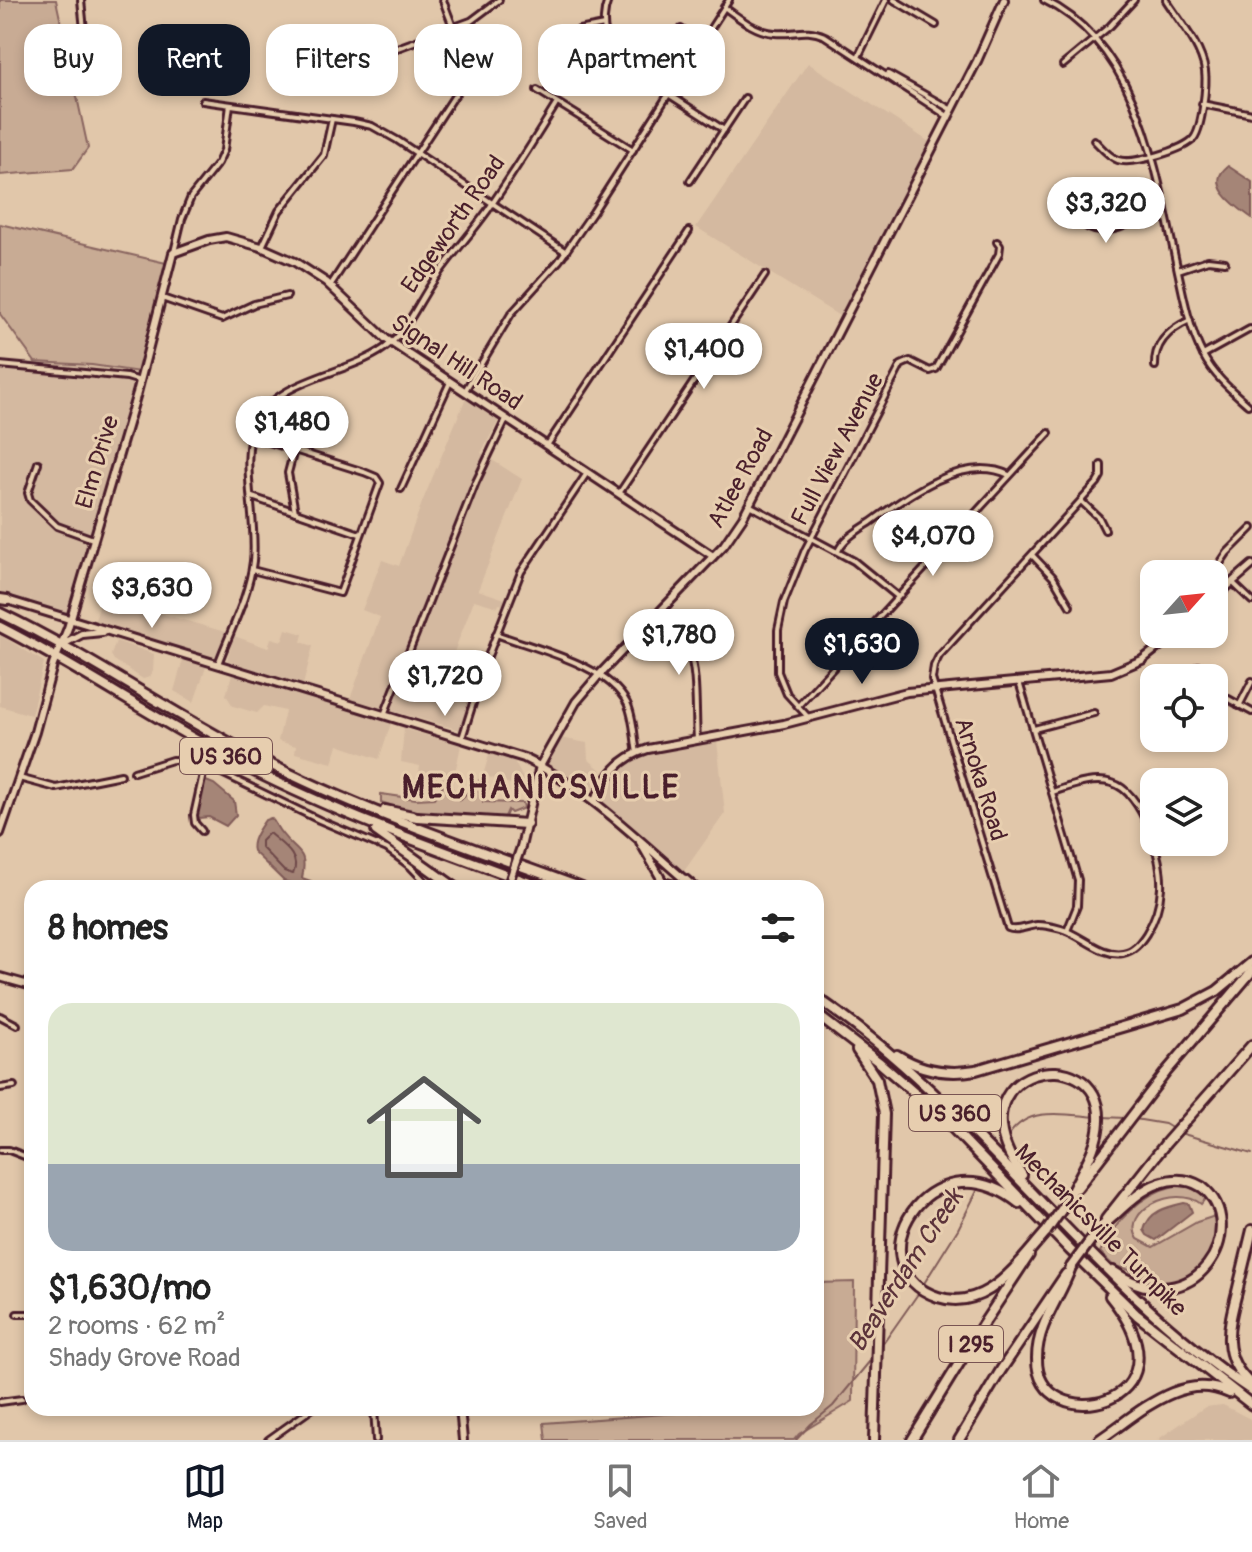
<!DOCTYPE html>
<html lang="en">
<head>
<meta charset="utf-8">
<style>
	body { margin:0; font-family:Pangolin,sans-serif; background:#f6f6f6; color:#222; height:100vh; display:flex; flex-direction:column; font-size:30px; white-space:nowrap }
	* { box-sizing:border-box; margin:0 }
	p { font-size:26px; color:#767676 }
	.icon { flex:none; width:44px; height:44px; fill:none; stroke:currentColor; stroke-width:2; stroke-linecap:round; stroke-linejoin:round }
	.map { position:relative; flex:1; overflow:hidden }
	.details { position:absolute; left:24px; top:880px; width:800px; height:536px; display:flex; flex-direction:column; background:#fff; border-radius:24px; box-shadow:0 4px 12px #0003 }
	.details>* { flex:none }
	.banner { position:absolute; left:24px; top:24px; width:800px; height:72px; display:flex; gap:16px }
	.needle { width:52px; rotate:63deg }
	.fabs { position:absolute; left:1140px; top:560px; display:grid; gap:16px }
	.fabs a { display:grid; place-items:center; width:88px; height:88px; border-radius:16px; background:#fff; box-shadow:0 4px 12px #0003; font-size:40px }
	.price { position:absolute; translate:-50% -68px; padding:0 18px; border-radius:28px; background:#fff; color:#222; font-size:26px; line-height:52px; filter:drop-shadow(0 2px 4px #0008) }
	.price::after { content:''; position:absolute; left:50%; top:48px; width:24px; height:18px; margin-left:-12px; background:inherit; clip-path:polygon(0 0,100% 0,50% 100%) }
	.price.on { background:#111827; color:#fff }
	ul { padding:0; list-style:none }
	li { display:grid; align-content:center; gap:16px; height:424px; padding:0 24px }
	li span { display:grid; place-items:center; height:248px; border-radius:24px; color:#555 }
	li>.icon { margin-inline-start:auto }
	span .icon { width:144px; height:144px; fill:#fffc; stroke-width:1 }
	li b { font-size:34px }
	h2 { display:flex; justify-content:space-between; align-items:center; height:96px; padding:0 24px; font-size:34px }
	.pill { padding:0 28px; border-radius:24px; background:#fff; box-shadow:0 4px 12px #0003; font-size:28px; line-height:72px }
	.pill.on { background:#111827; color:#fff }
	.menu { display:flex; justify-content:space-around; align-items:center; height:112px; border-top:2px solid #e0e0e0; background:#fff; font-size:22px; color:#767676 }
	.menu a { display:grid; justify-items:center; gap:4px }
	.menu .on { color:#111827 }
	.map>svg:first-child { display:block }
	.built { fill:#d4b9a0 }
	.green { fill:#c8ab94; stroke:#896560; stroke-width:2 }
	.water { fill:#a58577; stroke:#815c59; stroke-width:2 }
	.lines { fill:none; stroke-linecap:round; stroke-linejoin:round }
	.shore { stroke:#6e4849; stroke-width:2 }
	.stream { stroke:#815c59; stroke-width:2 }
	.street-casing { stroke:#4a1f2b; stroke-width:10 }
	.secondary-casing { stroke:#4a1f2b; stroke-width:12 }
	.highway-casing { stroke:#4a1f2b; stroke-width:14 }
	.street { stroke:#e7ceaf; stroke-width:4 }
	.secondary { stroke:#e7ceaf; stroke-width:6 }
	.highway { stroke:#e7ceaf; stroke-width:8 }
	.secondary-bridge-casing { stroke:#4a1f2b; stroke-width:12; stroke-linecap:butt }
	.highway-bridge-casing { stroke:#4a1f2b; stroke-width:14; stroke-linecap:butt }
	.secondary-bridge { stroke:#e7ceaf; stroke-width:6 }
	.highway-bridge { stroke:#e7ceaf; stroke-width:8 }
	.labels { text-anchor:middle; stroke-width:6; stroke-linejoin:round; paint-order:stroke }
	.shield { fill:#e7ceaf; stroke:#795453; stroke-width:2 }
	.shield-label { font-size:22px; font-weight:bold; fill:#4a1f2b }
	.street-label { font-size:24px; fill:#4a1f2b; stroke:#e7ceaf }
	.water-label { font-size:26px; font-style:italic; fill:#5c333a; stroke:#e7ceaf }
	.district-label { font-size:32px; font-weight:bold; letter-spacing:2px; fill:#4a1f2b; stroke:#e7ceaf }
</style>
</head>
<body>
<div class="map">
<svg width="1252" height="1440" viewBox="0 0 1252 1440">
	<rect width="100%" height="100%" fill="#e1c7aa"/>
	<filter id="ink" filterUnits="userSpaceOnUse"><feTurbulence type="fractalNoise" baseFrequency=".0125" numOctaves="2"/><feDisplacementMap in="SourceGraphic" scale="16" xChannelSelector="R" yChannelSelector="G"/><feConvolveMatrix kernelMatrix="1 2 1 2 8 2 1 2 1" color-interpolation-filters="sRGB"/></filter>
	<g filter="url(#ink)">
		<g class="built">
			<path d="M 808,63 L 931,143 L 841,317 L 696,227 Z"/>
			<path d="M 0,360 L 92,365 L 139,372 L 67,613 L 30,603 L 32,594 L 29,604 L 0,593 Z"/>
			<path d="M 468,393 L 498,414 L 500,418 L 481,453 L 522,479 L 478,590 L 505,599 L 503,605 L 499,604 L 498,607 L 474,600 L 439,691 L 470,702 L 460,730 L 350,699 L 380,617 L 362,610 L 382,560 L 399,566 L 423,500 Z"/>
			<path d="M 106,586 L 144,597 L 142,608 L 225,632 L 216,658 L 95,620 Z"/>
			<path d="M 286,629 L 303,634 L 301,642 L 313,646 L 303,685 L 227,660 L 234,636 L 268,648 L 271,638 L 282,641 Z"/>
			<path d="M 0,635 L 44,662 L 31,715 L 0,706 Z"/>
			<path d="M 116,641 L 154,654 L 153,671 L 150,677 L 143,679 L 114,660 L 111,655 Z"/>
			<path d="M 183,660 L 206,667 L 194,702 L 174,691 Z"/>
			<path d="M 232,674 L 391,723 L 379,759 L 338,745 L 332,763 L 295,753 L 296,746 L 278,741 L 285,711 L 264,706 L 257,713 L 233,706 L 226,695 Z"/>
			<path d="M 404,729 L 461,745 L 452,787 L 445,779 L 434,796 L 416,792 L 420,766 L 401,762 Z"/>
			<path d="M 560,738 L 587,743 L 588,759 L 602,771 L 589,794 L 548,763 L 547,759 Z"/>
			<path d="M 717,741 L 725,813 L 682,874 L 598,803 L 619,766 L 633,757 Z"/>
			<path d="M 490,752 L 513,759 L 525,782 L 529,784 L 528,790 L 483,775 Z"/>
			<path d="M 1223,1405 L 1252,1420 L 1252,1440 L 1157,1440 L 1205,1407 Z"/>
		</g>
		<g class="green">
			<path d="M 0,0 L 56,0 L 88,148 L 73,169 L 0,175 Z"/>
			<path d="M 0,224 L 166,263 L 139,372 L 92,365 L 35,362 L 0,314 Z"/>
			<path d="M 482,778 L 487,783 L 483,802 L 523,803 L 524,808 L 511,813 L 508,810 L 504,819 L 411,812 L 381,802 L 381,794 L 416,799 L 434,798 L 446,781 L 460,800 Z"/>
			<path d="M 1174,1186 L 1189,1187 L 1212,1200 L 1205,1199 L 1201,1204 C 1175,1184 1120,1211 1138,1239 L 1153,1247 L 1197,1222 L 1221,1214 C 1236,1259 1191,1285 1152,1283 C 1144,1282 1138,1275 1131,1271 C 1125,1267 1119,1268 1113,1265 C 1109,1262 1104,1256 1100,1252 C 1115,1222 1140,1194 1174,1186 Z"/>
			<path d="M 854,1282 L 853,1401 L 799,1434 L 794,1440 L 546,1440 L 544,1423 L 744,1408 L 816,1408 L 816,1283 Z"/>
		</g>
		<g class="water">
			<path d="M 1228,166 L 1252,182 L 1252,218 C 1237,207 1203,185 1228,166 Z"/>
			<path d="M 206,781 L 214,784 L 234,801 L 236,815 L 226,826 L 209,817 L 199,818 L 197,816 L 202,785 Z"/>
			<path d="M 271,818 C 276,823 277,829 282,834 C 297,854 308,849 302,878 L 311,881 L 314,887 L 307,888 L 284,881 L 253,851 C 250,841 259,829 265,820 Z"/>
			<path d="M 1184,1203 L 1189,1204 L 1192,1212 L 1156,1240 L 1147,1235 L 1144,1230 C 1149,1211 1166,1207 1184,1203 Z"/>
		</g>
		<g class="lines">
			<path class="shore" d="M 269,833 C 281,844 302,856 293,874 L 284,871 L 261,847 L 261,841 Z"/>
			<g class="stream">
				<path d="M 1103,1117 L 1125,1118"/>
				<path d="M 1135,1119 L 1165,1124 L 1175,1130"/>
				<path d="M 1180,1133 L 1252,1154"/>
				<path d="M 1009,1135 C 1029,1105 1066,1115 1097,1117"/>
				<path d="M 923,1285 L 958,1229 L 978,1189"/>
				<path d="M 880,1348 L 920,1291"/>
				<path d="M 796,1440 L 811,1424 L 833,1406 L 874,1356"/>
			</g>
			<g class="street-casing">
				<g id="street">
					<path d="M 81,0 L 85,40"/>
					<path d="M 608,0 C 598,26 607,51 628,68 L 724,130"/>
					<path d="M 894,0 L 936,25"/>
					<path d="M 1044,0 C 1138,45 1156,169 1176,262 C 1183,293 1188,326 1203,355 C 1214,376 1231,390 1248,405"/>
					<path d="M 724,7 C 739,18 756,32 775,33 C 796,35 804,27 825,36 L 949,117"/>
					<path d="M 681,29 L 701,44"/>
					<path d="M 579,30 L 604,25"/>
					<path d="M 858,57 L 886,0"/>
					<path d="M 1063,65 L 1110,26 L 1134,0"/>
					<path d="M 888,74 L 952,110"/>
					<path d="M 356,75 L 378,55 L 471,21 L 499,0"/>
					<path d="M 537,90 L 633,150"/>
					<path d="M 203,101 L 354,122 L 372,126 L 397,140 L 566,252"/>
					<path d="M 1202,104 L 1252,114"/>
					<path d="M 1094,140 C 1101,147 1109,157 1118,160 C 1132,165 1185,150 1194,138 C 1202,127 1207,85 1205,71 C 1201,45 1180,22 1166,0"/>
					<path d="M 690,181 L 745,98"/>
					<path d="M 1067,204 C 1095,254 1123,221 1164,211"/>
					<path d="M 262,247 L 279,211 L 324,155 L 332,119"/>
					<path d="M 174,252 L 182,219 L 191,197 L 218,163 L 224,150 L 230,105"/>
					<path d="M 1178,270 L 1208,260 L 1225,262"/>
					<path d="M 330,286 L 461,86 C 469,57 452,27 443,0"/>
					<path d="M 162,298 L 222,319 L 254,304 L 287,296"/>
					<path d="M 1203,355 L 1250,329"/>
					<path d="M 0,365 L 127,377 L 140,381"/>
					<path d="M 1155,366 C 1154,343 1170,329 1190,320"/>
					<path d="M 466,389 L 511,314 L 559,261 L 593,212 L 729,0"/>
					<path d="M 250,436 L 364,472 L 376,477 L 380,483 L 340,593 L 252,570"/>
					<path d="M 548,444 L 689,231"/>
					<path d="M 294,450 L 288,473 L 295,512"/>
					<path d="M 38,463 L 28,493 L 30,500 L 57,526 L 93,539"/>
					<path d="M 401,489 L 450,382"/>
					<path d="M 620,492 L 765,275"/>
					<path d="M 252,497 L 360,534"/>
					<path d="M 1081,501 L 1099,518 L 1105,530"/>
					<path d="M 749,505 L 854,561 L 897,596"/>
					<path d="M 838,551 C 844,538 859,530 871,522 C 905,497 964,453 1009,475"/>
					<path d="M 1032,555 L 1053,577 L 1070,606"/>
					<path d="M 1213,574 L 1227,553 L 1252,528"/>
					<path d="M 1232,582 L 1252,601"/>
					<path d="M 657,614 C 667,624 681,635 688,648 C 698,671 695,713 697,739"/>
					<path d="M 496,634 C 535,649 607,664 627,703 C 634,717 634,737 637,753"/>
					<path d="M 218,664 C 230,631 249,596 253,561 C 258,521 238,455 256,422 C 280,375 355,375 391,343 C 408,328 419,302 432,283 C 449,258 470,235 488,210 C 512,175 535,139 557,103"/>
					<path d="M 1198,666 L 1201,678"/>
					<path d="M 1019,682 L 1078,880 L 1077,906 L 1067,931"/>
					<path d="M 1214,691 L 1252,712"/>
					<path d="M 798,706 L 1049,433"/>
					<path d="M 1239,706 L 1252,681"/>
					<path d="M 384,715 L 476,482 L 506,419"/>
					<path d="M 808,717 L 787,694 L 778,672 L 778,630 L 784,602 L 805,550 L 901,365 L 910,361 L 930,371 L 936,369 L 999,254 L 1000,246 L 997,242"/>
					<path d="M 1034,729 L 1094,713"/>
					<path d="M 462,738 L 488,656 L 521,572 L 587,473"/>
					<path d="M 134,772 L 172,760 L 197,761 L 319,820 L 387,849 L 411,867 L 431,888"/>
					<path d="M 19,778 L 56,788 L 121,775"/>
					<path d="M 1052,792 C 1071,786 1093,777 1112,783 C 1143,792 1163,859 1161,888 C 1160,905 1155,920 1146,934 C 1140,943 1134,951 1123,953 C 1101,957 1082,935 1061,929 C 1054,927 1045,925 1037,925 C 1027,926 1017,932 1008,928 L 932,679 L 934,666 L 939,656 L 1097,483 L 1101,476 L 1101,465"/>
					<path d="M 202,831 L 195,823 L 194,815 L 205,765"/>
					<path d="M 1154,848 L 1173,842"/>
					<path d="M 0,1016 L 17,1025"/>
					<path d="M 0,1088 L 14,1086"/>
					<path d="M 0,1150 L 9,1150 L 32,1159"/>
					<path d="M 17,1314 L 32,1314"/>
					<path d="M 0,1402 L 22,1399"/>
					<path d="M 374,1408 L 376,1440"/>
					<path d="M 268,1440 L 313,1408"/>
				</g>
			</g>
			<g class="secondary-casing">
				<g id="secondary">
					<path d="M 1214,598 L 1252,565"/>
					<path d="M 7,600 L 524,758 C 585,787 634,836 685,880 L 675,885 L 663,882 L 640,842"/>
					<path d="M 61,645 L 82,634 L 102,632"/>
					<path d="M 594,802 C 608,775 618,758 648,749 L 784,724 L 907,692 L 1111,673 L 1142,660 L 1175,634"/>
					<path d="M 0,833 L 35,732 L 53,665 L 68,628 L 137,393 L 173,253 L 209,240 L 226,237 L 261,247 L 295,262 L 326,282 L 386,339 L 713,556"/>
					<path d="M 521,847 L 540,766 L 576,702 L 599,675 L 724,545 L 743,517 L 977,61 L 1004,0"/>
					<path d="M 0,977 L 32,986"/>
					<path d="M 460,1408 L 463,1440"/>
				</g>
			</g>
			<g class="highway-casing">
				<g id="highway">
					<path d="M 0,599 L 7,600"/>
					<path d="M 0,613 C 90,656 172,714 260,759 C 363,812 473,848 582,888"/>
					<path d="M 0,627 C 83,669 160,723 244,766 C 340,815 442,851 543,888"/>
					<path d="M 385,810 L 417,817 L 527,824"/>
					<path d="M 376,831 L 456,888"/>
					<path d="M 685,880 L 694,888"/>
					<path d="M 816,997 C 980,1108 1087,1281 1252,1391"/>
					<path d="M 816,1014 L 880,1063 L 942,1117 L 1070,1250 L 1137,1315 L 1252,1405"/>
					<path d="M 857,1050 L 877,1080 L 884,1114 L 874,1440"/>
					<path d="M 897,1055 C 922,1071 947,1075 976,1070 L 1183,1009 L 1217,991 L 1252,962"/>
					<path d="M 1022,1175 C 945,1066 1103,1036 1099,1121 C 1098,1150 1079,1174 1068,1200"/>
					<path d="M 1077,1188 L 1166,1072 L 1252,971"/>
					<path d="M 1019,1203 C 928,1132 851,1268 938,1297 C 956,1303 974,1299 990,1289 C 1012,1275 1029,1251 1046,1232"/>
					<path d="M 1106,1219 L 1166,1143 L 1252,1045"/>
					<path d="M 1101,1227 C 1120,1212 1136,1191 1160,1183 C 1174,1178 1189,1179 1202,1187 C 1252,1226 1196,1328 1113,1271"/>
					<path d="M 1071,1267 C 1061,1297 1037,1324 1037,1358 C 1035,1440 1202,1408 1110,1296"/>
					<path d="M 1251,1384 C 1220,1358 1228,1327 1237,1292 C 1242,1271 1247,1251 1252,1230"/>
					<path d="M 912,1440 L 982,1326 L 1029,1255"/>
					<path d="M 959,1440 L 1001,1370 L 1066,1274"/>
					<path d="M 1099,1440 C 1137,1415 1181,1370 1229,1393"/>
				</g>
			</g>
			<use href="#street" class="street"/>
			<use href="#secondary" class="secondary"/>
			<use href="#highway" class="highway"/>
			<g class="secondary-bridge-casing">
				<path id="secondary-bridge" d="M 507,888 L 521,847"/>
			</g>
			<g class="highway-bridge-casing">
				<g id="highway-bridge">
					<path d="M 1046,1232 L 1067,1202"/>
					<path d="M 1071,1267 L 1096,1233"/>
				</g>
			</g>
			<use href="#secondary-bridge" class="secondary-bridge"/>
			<use href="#highway-bridge" class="highway-bridge"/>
		</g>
	</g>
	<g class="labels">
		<g class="shield">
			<rect x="180" y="738" width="92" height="36" rx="6"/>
			<rect x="909" y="1095" width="92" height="36" rx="6"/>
			<rect x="939" y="1326" width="64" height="36" rx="6"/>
		</g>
		<g class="shield-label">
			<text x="226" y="764">US 360</text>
			<text x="955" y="1121">US 360</text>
			<text x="971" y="1352">I 295</text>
		</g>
		<g class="street-label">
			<text transform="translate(453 224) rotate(-55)" y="8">Edgeworth Road</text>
			<text transform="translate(457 362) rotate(34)" y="8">Signal Hill Road</text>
			<text transform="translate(837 449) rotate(-62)" y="8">Full View Avenue</text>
			<text transform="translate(97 462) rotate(-73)" y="8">Elm Drive</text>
			<text transform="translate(740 478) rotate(-61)" y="8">Atlee Road</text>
			<text transform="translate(981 779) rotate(73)" y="8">Arnoka Road</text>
			<text transform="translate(1101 1230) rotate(45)" y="8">Mechanicsville Turnpike</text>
		</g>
		<g class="water-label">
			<text transform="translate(905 1270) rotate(-57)" y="9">Beaverdam Creek</text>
		</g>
		<g class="district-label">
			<text x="541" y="798">MECHANICSVILLE</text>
		</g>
	</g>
</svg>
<div class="fabs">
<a><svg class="needle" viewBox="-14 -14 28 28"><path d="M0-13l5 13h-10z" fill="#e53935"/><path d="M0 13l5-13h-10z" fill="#767676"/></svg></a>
<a><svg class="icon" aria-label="locate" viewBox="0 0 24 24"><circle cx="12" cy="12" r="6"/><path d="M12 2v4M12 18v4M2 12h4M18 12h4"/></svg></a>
<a><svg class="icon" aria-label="layers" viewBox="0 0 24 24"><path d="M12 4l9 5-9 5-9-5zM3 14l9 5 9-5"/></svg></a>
</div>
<b class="price" style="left:1106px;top:245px">$3,320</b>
<b class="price" style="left:704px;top:391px">$1,400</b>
<b class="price" style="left:292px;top:464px">$1,480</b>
<b class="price" style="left:933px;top:578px">$4,070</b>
<b class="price" style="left:152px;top:630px">$3,630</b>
<b class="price" style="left:679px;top:677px">$1,780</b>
<b class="price on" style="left:862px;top:686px">$1,630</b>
<b class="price" style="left:445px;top:718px">$1,720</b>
<div class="banner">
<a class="pill">Buy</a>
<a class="pill on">Rent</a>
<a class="pill">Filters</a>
<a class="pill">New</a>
<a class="pill">Apartment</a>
</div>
<section class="details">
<h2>8 homes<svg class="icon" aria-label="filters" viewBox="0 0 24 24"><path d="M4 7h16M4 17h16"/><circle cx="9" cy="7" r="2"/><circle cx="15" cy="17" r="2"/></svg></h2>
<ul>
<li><span style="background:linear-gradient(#dfe7d0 65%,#9aa5b1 0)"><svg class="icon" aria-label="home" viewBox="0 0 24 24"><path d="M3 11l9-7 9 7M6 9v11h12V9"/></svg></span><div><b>$1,630/mo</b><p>2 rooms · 62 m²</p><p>Shady Grove Road</p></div></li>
</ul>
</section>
</div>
<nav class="menu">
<a class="on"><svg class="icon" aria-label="map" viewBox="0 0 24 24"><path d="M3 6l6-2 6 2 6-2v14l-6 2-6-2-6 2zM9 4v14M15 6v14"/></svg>Map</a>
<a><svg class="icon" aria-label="saved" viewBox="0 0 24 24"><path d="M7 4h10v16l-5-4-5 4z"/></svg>Saved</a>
<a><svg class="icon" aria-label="home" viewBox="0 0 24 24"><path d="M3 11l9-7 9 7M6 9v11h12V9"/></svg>Home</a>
</nav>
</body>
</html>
